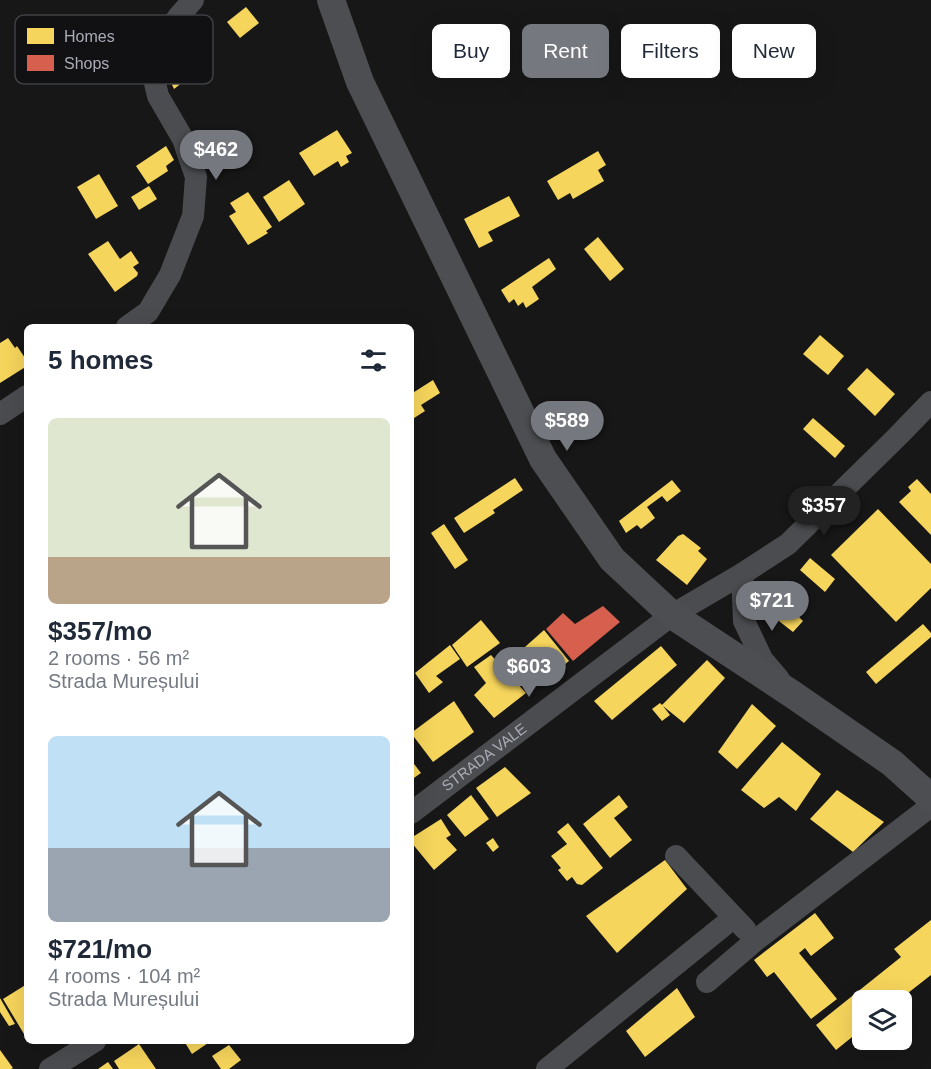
<!DOCTYPE html>
<html lang="en">
<head>
<meta charset="utf-8">
<style>
	body { margin:0; font-family:Helvetica,sans-serif; background:#f6f6f7; color:#1f2937; height:100vh; display:flex; flex-direction:column; font-size:22px; white-space:nowrap }
	* { box-sizing:border-box; margin:0 }
	p { font-size:20px; color:#747a83 }
	.icon { flex:none; width:33px; height:33px; fill:none; stroke:currentColor; stroke-width:2; stroke-linecap:round; stroke-linejoin:round }
	.map { position:relative; flex:1; overflow:hidden }
	.details { position:absolute; left:24px; top:324px; width:390px; height:720px; display:flex; flex-direction:column; background:#fff; border-radius:9px; box-shadow:0 6px 24px #0002 }
	.details>* { flex:none }
	.banner { position:absolute; left:432px; top:24px; width:408px; height:54px; display:flex; gap:12px }
	.buttons { position:absolute; left:852px; top:990px; display:grid; gap:12px }
	.buttons a { display:grid; place-items:center; width:60px; height:60px; border-radius:9px; background:#fff; box-shadow:0 6px 24px #0002; font-size:30px }
	.price { position:absolute; translate:-50% -51px; padding:0 14px; border-radius:21px; background:#76787f; color:#fff; font-size:20px; line-height:39px; filter:drop-shadow(0 2px 3px #0008) }
	.price::after { content:''; position:absolute; left:50%; top:36px; width:18px; height:14px; margin-left:-9px; background:inherit; clip-path:polygon(0 0,100% 0,50% 100%) }
	.price.active { background:#222; color:#fff }
	ul { padding:0; list-style:none }
	li { display:grid; align-content:center; gap:12px; height:318px; padding:0 24px }
	li span { display:grid; place-items:center; height:186px; border-radius:9px; color:#555 }
	li>.icon { margin-inline-start:auto }
	span .icon { width:108px; height:108px; fill:#fffc; stroke-width:1 }
	li b { font-size:26px }
	h2 { display:flex; justify-content:space-between; align-items:center; height:72px; padding:0 24px; font-size:26px }
	.chip { padding:0 21px; border-radius:9px; background:#fff; box-shadow:0 6px 24px #0002; font-size:21px; line-height:54px }
	.chip.active { background:#76787f; color:#fff }
	.map>svg:first-child { display:block }
	.homes { fill:#f6d55c }
	.shops { fill:#d6604d }
	.lines { fill:none; stroke-linecap:round; stroke-linejoin:round }
	.minor { stroke:#4b4c4f; stroke-width:22 }
	.major { stroke:#4d4e51; stroke-width:28 }
	.labels { text-anchor:middle; stroke-width:6; stroke-linejoin:round; paint-order:stroke }
	.street-label { font-size:15px; fill:#a9acb7; stroke:#111113 }
	.key { fill:#111113; stroke:#3f4044; stroke-width:1.5 }
	.key-label { font-size:16px; fill:#a9acb7 }
</style>
</head>
<body>
<div class="map">
<svg width="931" height="1069" viewBox="0 0 931 1069">
	<rect width="100%" height="100%" fill="#171717"/>
	<g class="homes">
		<path d="M 246,7 L 259,23 L 240,38 L 227,22 Z"/>
		<path d="M 184,65 L 192,75 L 174,89 L 168,76 Z"/>
		<path d="M 337,130 L 352,153 L 346,156 L 349,162 L 341,167 L 338,161 L 314,176 L 299,153 Z"/>
		<path d="M 166,146 L 174,160 L 166,166 L 168,171 L 148,184 L 136,166 Z"/>
		<path d="M 598,151 L 606,165 L 598,170 L 604,181 L 573,199 L 570,193 L 558,200 L 547,181 Z"/>
		<path d="M 99,174 L 118,206 L 96,219 L 77,187 Z"/>
		<path d="M 289,180 L 305,204 L 279,222 L 263,197 Z"/>
		<path d="M 149,186 L 157,199 L 139,210 L 131,197 Z"/>
		<path d="M 248,192 L 272,227 L 266,231 L 268,233 L 248,245 L 229,216 L 236,212 L 230,203 Z"/>
		<path d="M 509,196 L 520,216 L 488,232 L 493,241 L 479,248 L 464,219 Z"/>
		<path d="M 598,237 L 624,269 L 610,281 L 584,249 Z"/>
		<path d="M 108,241 L 120,259 L 131,251 L 139,263 L 133,267 L 138,273 L 137,276 L 115,292 L 88,254 Z"/>
		<path d="M 549,258 L 556,269 L 532,287 L 539,299 L 526,308 L 523,302 L 518,306 L 514,299 L 509,303 L 501,290 Z"/>
		<path d="M 820,335 L 844,356 L 828,375 L 803,354 Z"/>
		<path d="M 8,338 L 15,348 L 17,346 L 27,361 L 27,366 L 0,383 L 0,343 Z"/>
		<path d="M 867,368 L 895,394 L 875,416 L 847,389 Z"/>
		<path d="M 433,380 L 440,393 L 421,405 L 425,411 L 411,420 L 411,394 Z"/>
		<path d="M 813,418 L 845,446 L 835,458 L 803,429 Z"/>
		<path d="M 515,478 L 523,490 L 493,510 L 495,513 L 464,533 L 454,518 Z"/>
		<path d="M 917,479 L 931,494 L 931,535 L 899,502 L 911,491 L 908,487 Z"/>
		<path d="M 672,480 L 681,491 L 667,502 L 662,496 L 647,507 L 655,518 L 641,529 L 637,525 L 626,533 L 619,521 Z"/>
		<path d="M 878,509 L 931,564 L 931,588 L 896,622 L 831,555 Z"/>
		<path d="M 444,524 L 468,560 L 455,569 L 431,533 Z"/>
		<path d="M 683,534 L 701,548 L 698,551 L 707,559 L 687,585 L 656,560 L 678,536 Z"/>
		<path d="M 810,558 L 835,579 L 825,592 L 800,570 Z"/>
		<path d="M 793,586 L 803,594 L 794,606 L 800,612 L 797,615 L 803,621 L 793,632 L 770,614 Z"/>
		<path d="M 481,620 L 500,643 L 467,667 L 452,645 Z"/>
		<path d="M 923,624 L 931,633 L 931,637 L 876,684 L 866,672 Z"/>
		<path d="M 544,630 L 569,661 L 539,685 L 516,655 Z"/>
		<path d="M 450,645 L 460,659 L 436,676 L 443,682 L 429,693 L 415,673 Z"/>
		<path d="M 661,646 L 677,665 L 612,720 L 594,701 Z"/>
		<path d="M 491,655 L 526,693 L 494,718 L 474,695 L 486,683 L 474,667 Z"/>
		<path d="M 707,660 L 725,678 L 684,723 L 663,706 L 670,715 L 662,721 L 652,709 L 660,703 L 662,705 Z"/>
		<path d="M 454,701 L 474,732 L 433,762 L 411,733 Z"/>
		<path d="M 752,704 L 776,726 L 737,769 L 718,752 Z"/>
		<path d="M 782,742 L 821,774 L 796,811 L 779,797 L 764,808 L 741,790 Z"/>
		<path d="M 411,760 L 421,773 L 411,780 Z"/>
		<path d="M 505,767 L 531,793 L 497,817 L 476,788 Z"/>
		<path d="M 837,790 L 884,822 L 853,852 L 810,819 Z"/>
		<path d="M 471,795 L 489,819 L 465,837 L 447,815 Z"/>
		<path d="M 619,795 L 628,807 L 614,818 L 632,840 L 610,858 L 583,824 Z"/>
		<path d="M 441,819 L 451,835 L 446,838 L 457,850 L 434,870 L 411,842 L 411,838 Z"/>
		<path d="M 568,823 L 603,868 L 582,885 L 577,884 L 572,877 L 567,881 L 558,870 L 561,868 L 551,856 L 567,844 L 557,832 Z"/>
		<path d="M 493,838 L 499,847 L 493,852 L 486,843 Z"/>
		<path d="M 665,860 L 687,889 L 617,953 L 586,916 Z"/>
		<path d="M 815,913 L 834,938 L 811,956 L 805,948 L 799,953 L 837,999 L 811,1019 L 774,972 L 767,977 L 754,960 Z"/>
		<path d="M 931,920 L 931,975 L 899,1000 L 862,1000 L 862,1029 L 836,1050 L 816,1025 L 901,957 L 894,949 Z"/>
		<path d="M 27,984 L 27,1039 L 3,999 Z"/>
		<path d="M 677,988 L 695,1017 L 645,1057 L 626,1031 Z"/>
		<path d="M 0,998 L 15,1024 L 9,1026 L 0,1012 Z"/>
		<path d="M 184,1041 L 211,1041 L 192,1054 Z"/>
		<path d="M 139,1044 L 156,1069 L 119,1069 L 114,1061 Z"/>
		<path d="M 229,1045 L 241,1060 L 229,1069 L 221,1069 L 212,1056 Z"/>
		<path d="M 0,1050 L 13,1068 L 11,1069 L 0,1069 Z"/>
		<path d="M 108,1062 L 113,1069 L 98,1069 Z"/>
	</g>
	<path class="shops" d="M 603,606 L 620,622 L 573,661 L 546,629 L 563,613 L 575,624 Z"/>
	<g class="lines">
		<g class="minor">
			<path d="M 127,327 L 148,312 L 170,275 L 193,216 L 196,177 L 183,139 L 158,96 L 152,70 L 160,42 L 179,16 L 193,0"/>
			<path d="M 0,414 L 27,396"/>
			<path d="M 742,574 L 744,621 L 762,659 L 779,679"/>
			<path id="s1" d="M 411,813 L 672,615 L 742,574 L 788,544 L 898,436 L 931,402"/>
			<path d="M 676,856 L 745,929"/>
			<path d="M 707,982 L 756,940 L 931,806"/>
			<path d="M 50,1069 L 95,1041"/>
			<path d="M 547,1069 L 733,918"/>
		</g>
		<path class="major" d="M 331,0 L 360,82 L 543,459 L 612,559 L 672,615 L 792,694 L 892,763 L 931,798"/>
	</g>
	<g class="labels">
		<g class="street-label">
			<text dy="5" stroke="none"><textPath href="#s1" startOffset="92">STRADA VALE</textPath></text>
		</g>
	</g>
	<rect x="15" y="15" width="198" height="69" rx="9" class="key"/>
	<rect x="27" y="28" width="27" height="16" fill="#f6d55c"/>
	<rect x="27" y="55" width="27" height="16" fill="#d6604d"/>
	<g class="key-label">
		<text x="64" y="42">Homes</text>
		<text x="64" y="69">Shops</text>
	</g>
</svg>
<div class="buttons">
<a><svg class="icon" aria-label="layers" viewBox="0 0 24 24"><path d="M12 4l9 5-9 5-9-5zM3 14l9 5 9-5"/></svg></a>
</div>
<b class="price" style="left:216px;top:181px">$462</b>
<b class="price" style="left:567px;top:452px">$589</b>
<b class="price active" style="left:824px;top:537px">$357</b>
<b class="price" style="left:772px;top:632px">$721</b>
<b class="price" style="left:529px;top:698px">$603</b>
<div class="banner">
<a class="chip">Buy</a>
<a class="chip active">Rent</a>
<a class="chip">Filters</a>
<a class="chip">New</a>
</div>
<section class="details">
<h2>5 homes<svg class="icon" aria-label="filters" viewBox="0 0 24 24"><path d="M4 7h16M4 17h16"/><circle cx="9" cy="7" r="2"/><circle cx="15" cy="17" r="2"/></svg></h2>
<ul>
<li><span style="background:linear-gradient(#dfe7d0 75%,#b9a48a 0)"><svg class="icon" aria-label="home" viewBox="0 0 24 24"><path d="M3 11l9-7 9 7M6 9v11h12V9"/></svg></span><div><b>$357/mo</b><p>2 rooms · 56 m²</p><p>Strada Mureșului</p></div></li>
<li><span style="background:linear-gradient(#bfe0f5 60%,#9aa5b1 0)"><svg class="icon" aria-label="home" viewBox="0 0 24 24"><path d="M3 11l9-7 9 7M6 9v11h12V9"/></svg></span><div><b>$721/mo</b><p>4 rooms · 104 m²</p><p>Strada Mureșului</p></div></li>
</ul>
</section>
</div>
</body>
</html>
